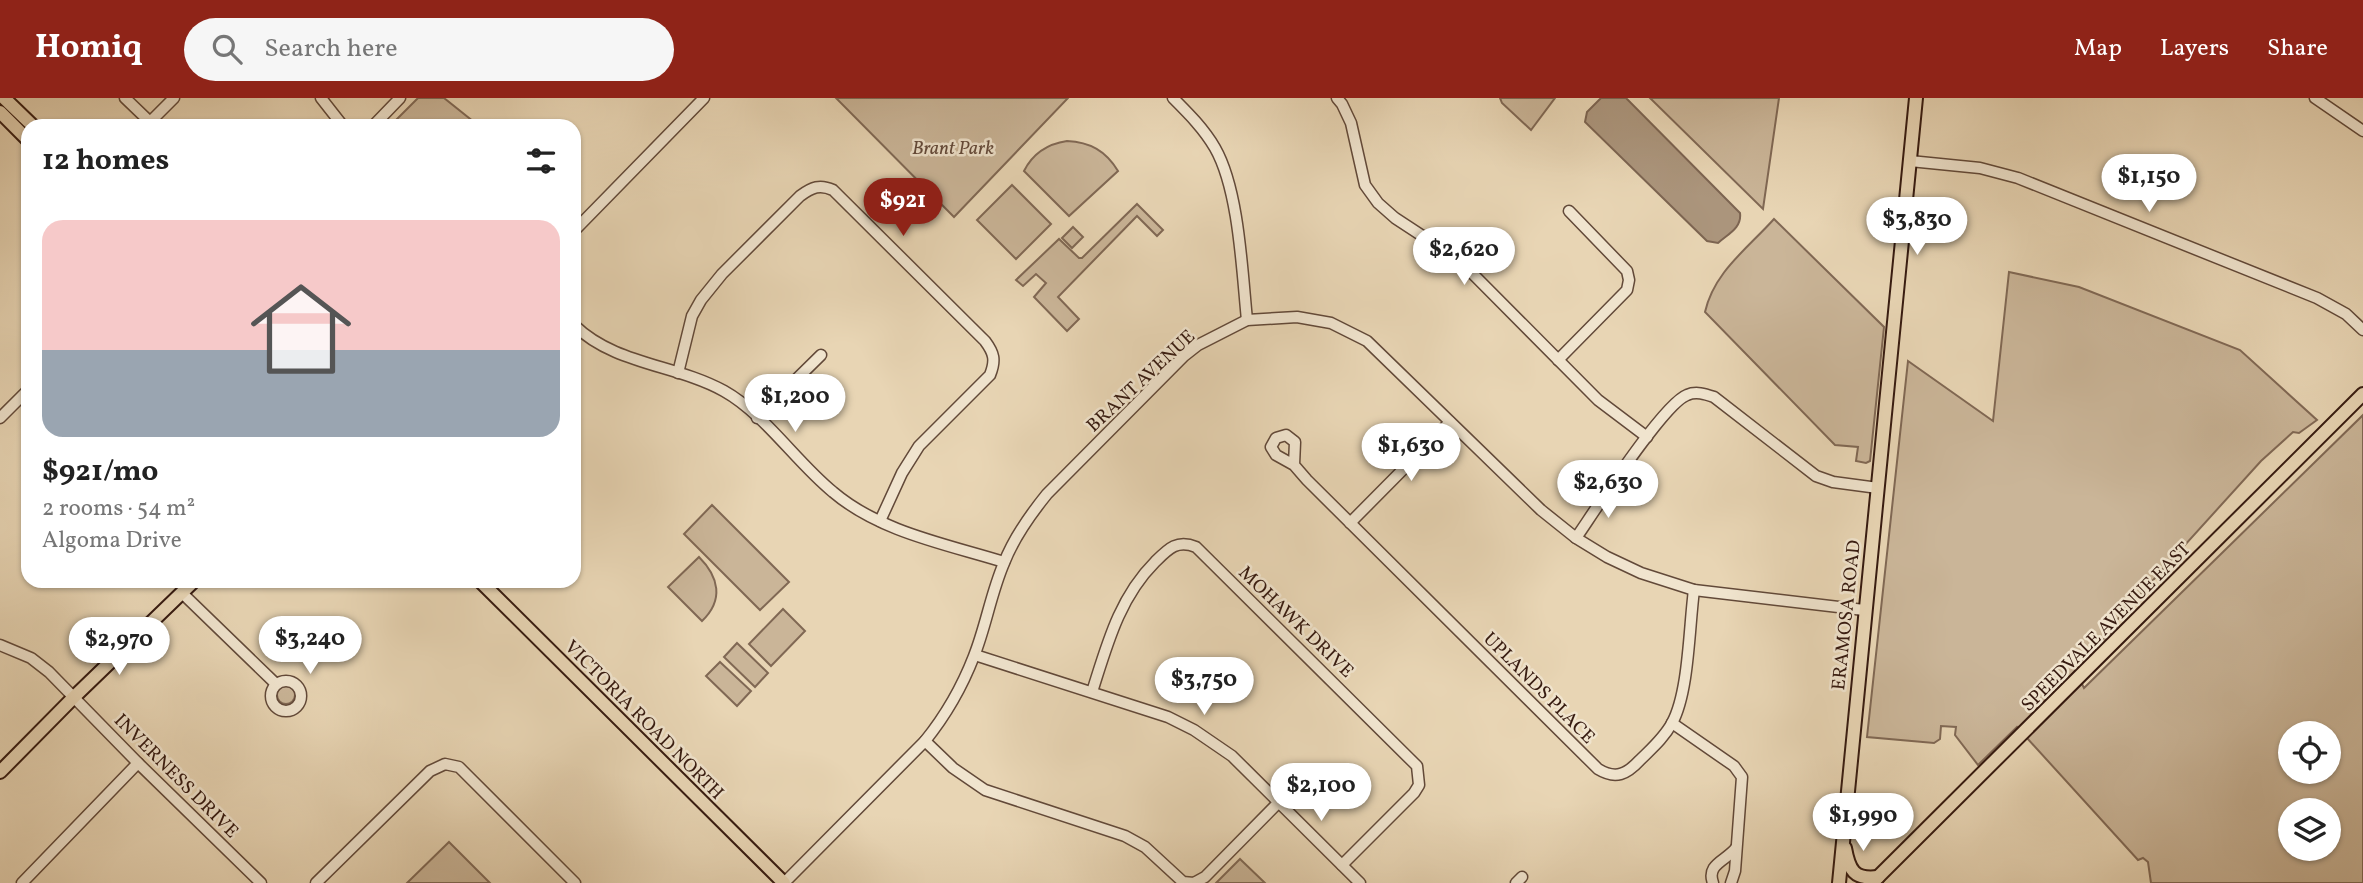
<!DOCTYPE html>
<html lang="en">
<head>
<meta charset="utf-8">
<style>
	body { margin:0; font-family:Vollkorn,serif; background:#f6f6f6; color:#222; height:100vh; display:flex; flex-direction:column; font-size:26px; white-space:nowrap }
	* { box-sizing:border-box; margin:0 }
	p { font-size:23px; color:#767676 }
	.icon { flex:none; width:38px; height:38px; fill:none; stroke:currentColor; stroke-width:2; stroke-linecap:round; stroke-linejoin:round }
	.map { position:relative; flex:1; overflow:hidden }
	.side { position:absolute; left:21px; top:21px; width:560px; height:469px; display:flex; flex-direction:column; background:#fff; border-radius:21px; box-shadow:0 2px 5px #0004 }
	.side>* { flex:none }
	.tools { position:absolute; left:2278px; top:623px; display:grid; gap:14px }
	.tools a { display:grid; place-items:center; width:63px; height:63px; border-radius:50%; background:#fff; box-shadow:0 2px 5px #0004; font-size:35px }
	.price { position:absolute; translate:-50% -60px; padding:0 16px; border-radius:24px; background:#fff; color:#222; font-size:23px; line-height:46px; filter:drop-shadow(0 2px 4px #0008) }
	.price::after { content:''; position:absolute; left:50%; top:42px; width:21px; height:16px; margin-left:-10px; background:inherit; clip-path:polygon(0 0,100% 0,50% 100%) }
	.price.on { background:#8f2418; color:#fff }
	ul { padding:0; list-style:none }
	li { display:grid; align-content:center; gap:14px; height:371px; padding:0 21px }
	li span { display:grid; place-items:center; height:217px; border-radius:21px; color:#555 }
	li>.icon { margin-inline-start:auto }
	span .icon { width:126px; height:126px; fill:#fffc; stroke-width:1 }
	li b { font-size:30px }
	h2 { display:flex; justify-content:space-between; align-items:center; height:84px; padding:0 21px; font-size:30px }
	header { display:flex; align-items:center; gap:42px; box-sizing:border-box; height:98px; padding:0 35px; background:#8f2418; color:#fff }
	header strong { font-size:33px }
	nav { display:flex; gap:38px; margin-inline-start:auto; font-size:24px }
	.search { width:490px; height:63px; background:#f6f6f6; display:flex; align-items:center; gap:18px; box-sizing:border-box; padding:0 24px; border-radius:38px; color:#767676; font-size:26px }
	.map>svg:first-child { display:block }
	.green { fill:#cab598; stroke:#806854; stroke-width:2; fill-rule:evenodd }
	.water { fill:#ab957c; stroke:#7c6451; stroke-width:2 }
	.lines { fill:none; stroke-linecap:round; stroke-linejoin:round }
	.minor-casing { stroke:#624939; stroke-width:13 }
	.major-casing { stroke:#361a10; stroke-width:16 }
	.minor { stroke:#f0e4ce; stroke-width:10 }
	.major { stroke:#e8d5b4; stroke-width:12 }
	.labels { text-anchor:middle; stroke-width:5; stroke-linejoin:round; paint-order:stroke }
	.park-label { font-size:19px; font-style:italic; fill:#624839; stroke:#f0e4ce }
	.street-label { font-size:19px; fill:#361a10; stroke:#f0e4ce }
</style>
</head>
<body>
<header>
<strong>Homiq</strong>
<div class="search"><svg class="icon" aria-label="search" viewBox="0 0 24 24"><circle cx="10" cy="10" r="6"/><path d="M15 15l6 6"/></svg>Search here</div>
<nav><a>Map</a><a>Layers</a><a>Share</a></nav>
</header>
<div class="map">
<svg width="2363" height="785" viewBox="0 0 2363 785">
	<rect width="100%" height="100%" fill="#e8d5b4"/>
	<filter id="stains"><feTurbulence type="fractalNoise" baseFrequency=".00286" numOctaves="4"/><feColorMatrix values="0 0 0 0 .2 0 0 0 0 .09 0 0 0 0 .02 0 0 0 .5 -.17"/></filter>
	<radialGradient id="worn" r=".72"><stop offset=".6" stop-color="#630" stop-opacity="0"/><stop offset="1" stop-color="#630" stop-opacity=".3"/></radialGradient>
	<g class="green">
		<path d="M 418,0 L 444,0 L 479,28 L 390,28 Z"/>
		<path d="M 836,0 L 1068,0 L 954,119 Z"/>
		<path d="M 1500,0 L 1555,0 L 1531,32 L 1502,5 Z"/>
		<path d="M 1650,0 L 1779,0 L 1763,111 Z"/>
		<path d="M 1067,43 C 1090,44 1106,53 1118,73 L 1069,118 L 1024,73 C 1033,55 1047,46 1067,43 Z"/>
		<path d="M 1012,87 L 1051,126 L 1016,161 L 977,122 Z"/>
		<path d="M 1137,106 L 1163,132 L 1157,138 L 1137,118 L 1058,199 L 1079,221 L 1067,233 L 1034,199 L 1046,185 L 1036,176 L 1023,188 L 1016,182 L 1059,141 L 1079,160 L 1082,160 Z"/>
		<path d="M 1774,121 L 1884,229 L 1870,363 L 1866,365 L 1856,363 L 1858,349 L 1835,347 L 1705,214 C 1714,174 1747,151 1774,121 Z"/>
		<path d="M 1073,129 L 1083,139 L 1072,150 L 1062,140 Z"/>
		<path d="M 2009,174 L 2079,189 L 2240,252 L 2317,322 L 2299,335 L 2293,334 L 2261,363 L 2116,523 L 2117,528 L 2074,570 L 2084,590 L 2363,317 L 2363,785 L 2151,785 L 2148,764 L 2143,760 L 2138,762 L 2017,629 L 1978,667 L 1955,637 L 1956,629 L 1941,628 L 1940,641 L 1934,645 L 1867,639 L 1908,263 L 1993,323 ZM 2291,635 L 2329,635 L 2329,674 L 2291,674 ZM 2291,712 L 2329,712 L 2329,751 L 2291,751 Z"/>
		<path d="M 712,407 L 789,484 L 760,512 L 684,436 Z"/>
		<path d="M 699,459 C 719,479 724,502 702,523 L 668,489 Z"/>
		<path d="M 783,511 L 805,533 L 771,568 L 749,546 Z"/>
		<path d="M 737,545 L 768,575 L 755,589 L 724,559 Z"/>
		<path d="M 720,564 L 751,593 L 737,608 L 706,578 Z"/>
		<circle cx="286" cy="597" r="9"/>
		<path d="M 449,744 L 490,785 L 407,785 Z"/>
		<path d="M 1240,761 L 1265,785 L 1216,785 Z"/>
	</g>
	<path class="water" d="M 1601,0 L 1626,0 L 1740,115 C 1742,130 1728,136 1718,145 L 1707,143 L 1585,24 L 1587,14 Z"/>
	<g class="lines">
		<g class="minor-casing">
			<g id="minor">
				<path d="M 125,0 L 150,24"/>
				<path d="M 321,0 L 343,28"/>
				<path d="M 1173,0 C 1189,16 1204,31 1215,50 C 1239,92 1242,173 1247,222"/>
				<path d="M 1337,0 L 1342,6 L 1351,25 L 1365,87 L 1378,105 L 1395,120 L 1459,162 L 1598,302 L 1647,339"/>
				<path d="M 2315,0 L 2363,33"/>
				<path d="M 146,28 L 174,0"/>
				<path d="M 373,28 L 400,0"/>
				<path d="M 1910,63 L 1980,70 L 2018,80 L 2317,200 L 2346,216 L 2363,232"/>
				<path d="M 574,133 L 704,0"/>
				<path d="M 574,227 C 615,267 675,266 724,293 C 765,316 796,364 833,394 C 880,434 946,446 1004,464"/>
				<path d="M 1558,262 L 1627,192 L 1629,182 L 1627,173 L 1569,113"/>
				<path d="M 678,275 L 692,218 L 701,202 L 722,176 L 800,98 C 812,89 820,86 833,92 L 985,243 C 994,255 996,262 990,277 L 919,348 L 902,375 L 880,423"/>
				<path d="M 0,320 L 28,292"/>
				<path d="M 757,320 L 821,257"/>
				<path d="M 1294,367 L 1295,344 L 1286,337 L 1276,340 L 1271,349 L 1276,357 L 1294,367 L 1307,382 L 1598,671 C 1616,682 1627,676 1640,662 C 1651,651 1664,640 1672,625 C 1689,594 1689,529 1694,492"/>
				<path d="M 1350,425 L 1450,324"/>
				<path d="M 1576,440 C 1594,414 1663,306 1687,297 C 1696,293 1705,296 1714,299 L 1816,378 L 1833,384 L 1878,390"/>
				<path d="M 182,495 L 276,586"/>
				<path d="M 0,547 L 31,560 L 49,574 L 138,665 L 261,785"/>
				<path d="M 975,557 L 1168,619 L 1194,632 L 1232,658 L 1360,785"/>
				<circle cx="286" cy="598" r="15"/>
				<path d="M 1092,594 C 1107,547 1119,500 1155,464 C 1168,451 1177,441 1196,449 L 1417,668 L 1419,687 L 1414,695 L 1342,767"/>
				<path d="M 1672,625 L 1734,668 L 1742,679 L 1735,773 L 1731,785"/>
				<path d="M 925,643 L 953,670 L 985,692 L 1125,738 L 1145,749 L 1183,784 L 1194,785 L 1205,779 L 1278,705"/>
				<path d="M 22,785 L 138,665"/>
				<path d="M 316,785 L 430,673 L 445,666 L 459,669 L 575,785"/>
				<path d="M 784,785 L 925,643 C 946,617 962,589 974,558 C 986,528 991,495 1004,465 C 1014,439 1030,417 1047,396 L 1184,258 L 1198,247 L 1247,222 L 1297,219 L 1331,225 L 1367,243 L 1541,412 L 1576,440 L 1607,459 L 1641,475 L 1694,492 L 1864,512"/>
				<path d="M 1516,785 L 1522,779"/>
				<path d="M 1713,785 C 1706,766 1726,763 1736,750"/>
			</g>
		</g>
		<g class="major-casing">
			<g id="major">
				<path d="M 4,0 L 33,28"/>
				<path d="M 0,14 L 28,42"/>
				<path d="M 480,483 L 784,785"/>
				<path d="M 0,674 L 74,599 L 194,483"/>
				<path d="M 1845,750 C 1849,772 1854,782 1878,779"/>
				<path d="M 1839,785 L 1916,0"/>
				<path d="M 1872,785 L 2363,296"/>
			</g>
		</g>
		<use href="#minor" class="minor"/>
		<use href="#major" class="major"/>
	</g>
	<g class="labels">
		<g class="park-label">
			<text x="953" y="56">Brant Park</text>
		</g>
		<g class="street-label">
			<text transform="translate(1140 282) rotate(-43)" y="7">BRANT AVENUE</text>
			<text transform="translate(1845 517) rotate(-84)" y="7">ERAMOSA ROAD</text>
			<text transform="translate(1297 523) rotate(44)" y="7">MOHAWK DRIVE</text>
			<text transform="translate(2105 528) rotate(-45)" y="7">SPEEDVALE AVENUE EAST</text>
			<text transform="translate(1540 589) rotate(45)" y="7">UPLANDS PLACE</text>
			<text transform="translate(645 621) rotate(45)" y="7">VICTORIA ROAD NORTH</text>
			<text transform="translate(177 677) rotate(45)" y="7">INVERNESS DRIVE</text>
		</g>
	</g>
	<rect width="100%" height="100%" filter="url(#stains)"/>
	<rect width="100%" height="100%" fill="url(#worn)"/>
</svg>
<div class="tools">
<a><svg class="icon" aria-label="locate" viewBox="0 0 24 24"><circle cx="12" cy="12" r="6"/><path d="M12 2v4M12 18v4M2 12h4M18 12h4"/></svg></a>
<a><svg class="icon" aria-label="layers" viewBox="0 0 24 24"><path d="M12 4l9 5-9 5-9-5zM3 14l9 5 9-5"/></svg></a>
</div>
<b class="price" style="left:2149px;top:116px">$1,150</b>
<b class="price on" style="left:903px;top:140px">$921</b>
<b class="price" style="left:1917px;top:159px">$3,830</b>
<b class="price" style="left:1464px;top:189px">$2,620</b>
<b class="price" style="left:795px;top:336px">$1,200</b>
<b class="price" style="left:1411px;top:385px">$1,630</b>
<b class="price" style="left:1608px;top:422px">$2,630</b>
<b class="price" style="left:310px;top:578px">$3,240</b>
<b class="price" style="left:119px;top:579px">$2,970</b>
<b class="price" style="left:1204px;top:619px">$3,750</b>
<b class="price" style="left:1321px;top:725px">$2,100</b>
<b class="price" style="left:1863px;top:755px">$1,990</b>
<section class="side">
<h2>12 homes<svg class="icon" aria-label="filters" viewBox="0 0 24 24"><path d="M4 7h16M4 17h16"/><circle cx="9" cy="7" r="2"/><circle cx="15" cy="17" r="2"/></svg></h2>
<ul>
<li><span style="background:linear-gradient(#f6c9c9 60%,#9aa5b1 0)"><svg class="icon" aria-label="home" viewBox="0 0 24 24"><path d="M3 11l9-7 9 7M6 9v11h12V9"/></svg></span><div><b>$921/mo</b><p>2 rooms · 54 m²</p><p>Algoma Drive</p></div></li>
</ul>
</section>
</div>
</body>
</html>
